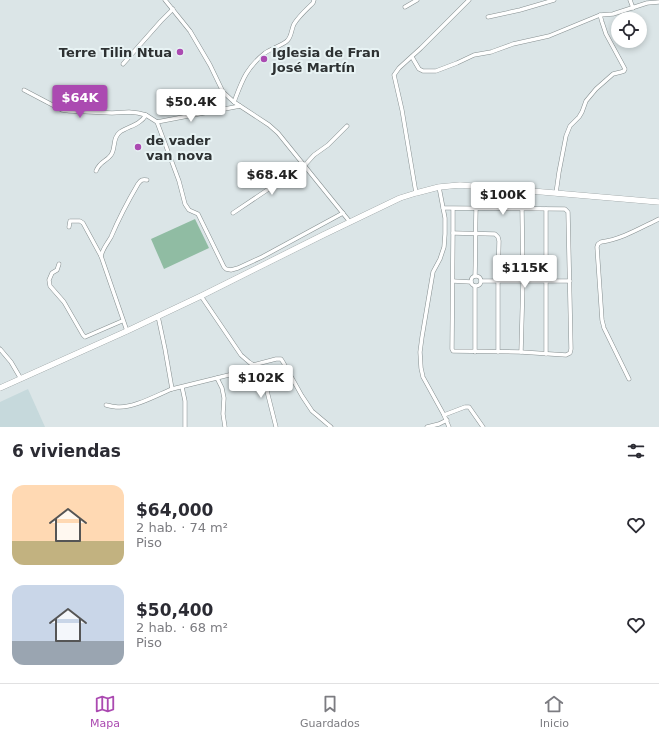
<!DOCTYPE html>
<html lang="es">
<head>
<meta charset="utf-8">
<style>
	body { margin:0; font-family:"DejaVu Sans",sans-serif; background:#f7f7f7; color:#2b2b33; height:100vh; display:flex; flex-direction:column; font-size:15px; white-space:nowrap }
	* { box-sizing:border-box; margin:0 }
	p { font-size:13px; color:#7c7c81 }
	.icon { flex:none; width:22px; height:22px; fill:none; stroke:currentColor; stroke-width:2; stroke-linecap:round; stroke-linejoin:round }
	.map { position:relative; height:427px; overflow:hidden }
	.details { display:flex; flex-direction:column; background:#fff; flex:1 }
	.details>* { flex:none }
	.tools { position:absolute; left:611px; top:12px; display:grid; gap:8px }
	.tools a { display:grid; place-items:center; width:36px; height:36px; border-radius:50%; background:#fff; box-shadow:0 2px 6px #0003; font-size:20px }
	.price { position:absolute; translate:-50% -34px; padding:0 9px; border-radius:4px; background:#fff; color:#222; font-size:13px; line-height:26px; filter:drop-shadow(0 1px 2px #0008) }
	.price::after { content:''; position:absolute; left:50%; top:24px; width:12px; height:9px; margin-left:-6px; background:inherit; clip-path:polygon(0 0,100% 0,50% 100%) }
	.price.active { background:#ab4ab1; color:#fff }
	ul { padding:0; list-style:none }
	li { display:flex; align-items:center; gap:12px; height:100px; padding:0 12px }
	li span { display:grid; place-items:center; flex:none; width:112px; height:80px; border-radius:12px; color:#555 }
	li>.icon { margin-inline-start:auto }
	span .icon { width:48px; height:48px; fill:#fffc; stroke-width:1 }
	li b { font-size:17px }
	h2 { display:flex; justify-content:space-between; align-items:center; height:48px; padding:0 12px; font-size:17px }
	.dock { display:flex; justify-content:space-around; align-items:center; height:56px; border-top:1px solid #e1e1e2; background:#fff; font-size:11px; color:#7c7c81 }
	.dock a { display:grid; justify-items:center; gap:2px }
	.dock .active { color:#ab4ab1 }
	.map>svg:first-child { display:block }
	.built { fill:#c6d9dc }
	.green { fill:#90bca3 }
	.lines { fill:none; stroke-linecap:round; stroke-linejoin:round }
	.minor-casing { stroke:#868f90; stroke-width:4.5 }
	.primary-casing { stroke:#868f90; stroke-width:6 }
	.minor { stroke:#fff; stroke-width:3.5 }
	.primary { stroke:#fff; stroke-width:5.5 }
	.poi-dot { fill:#ab4ab1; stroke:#e8f3f4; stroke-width:1.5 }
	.labels { text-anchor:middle; stroke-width:4; stroke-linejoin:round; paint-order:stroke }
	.poi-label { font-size:13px; font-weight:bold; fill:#2d3132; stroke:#e8f3f4; text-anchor:start }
</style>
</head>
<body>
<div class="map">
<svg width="659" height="427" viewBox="0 0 659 427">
	<rect width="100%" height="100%" fill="#dbe5e7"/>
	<path class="built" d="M 28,389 L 45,427 L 0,427 L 0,402 Z"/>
	<path class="green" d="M 195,219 L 209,248 L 164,269 L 151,239 Z"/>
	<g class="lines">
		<g class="minor-casing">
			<g id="minor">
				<path d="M 165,0 L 190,31 L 210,65 L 223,92 L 234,102 L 269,125 L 278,133 L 350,222"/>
				<path d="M 630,0 L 633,8"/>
				<path d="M 405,7 L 417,0"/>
				<path d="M 488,17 L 520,10 L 554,0"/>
				<path d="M 412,57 L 419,69 L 423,71 L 436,71 L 457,63 L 474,55 L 491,52 L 513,44 L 549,36 L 600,15 L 613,14 L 647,3 L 659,2"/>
				<path d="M 123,64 L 161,21 L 173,9"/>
				<path d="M 24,90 L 62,110 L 69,111 L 112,113 L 129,112 L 138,113 L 146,115 L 157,122 L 240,106"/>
				<path d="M 234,102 C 242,81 246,68 265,53 C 272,48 281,46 287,41 C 292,36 291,30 294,24 C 299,16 307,9 313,3 L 314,0"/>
				<path d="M 157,122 L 179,181 L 185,204 L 189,210 L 198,214 L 224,267 L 226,269 L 231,270 L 238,268 L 262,257 L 343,213"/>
				<path d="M 96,171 C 100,161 106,162 111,155 C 116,148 112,138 120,132 C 129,126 140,125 146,115"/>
				<path d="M 439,187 L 445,218 L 445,234 L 444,247 L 440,259 L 433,272 L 422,337 L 420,352 L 421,368 L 423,377 L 444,415 L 449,427"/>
				<path d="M 416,193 L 402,110 L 394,75 L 399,68 L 421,48 L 469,0"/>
				<path d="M 556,193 L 559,172 L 566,136 L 570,126 L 579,117 L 582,112 L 586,101 L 596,89 L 613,74 L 621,72 L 624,71 L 625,69 L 606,34 L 602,22 L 600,15"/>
				<path d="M 443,208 L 453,208 L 565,209 L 568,212 L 571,349 L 570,353 L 566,355 L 521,352 L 453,351 L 452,349 L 453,233 L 453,208"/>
				<path d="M 546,209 L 546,354"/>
				<path d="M 233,213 L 282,180 L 304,166 L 314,155 L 328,145 L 347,126"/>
				<path d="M 69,227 L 70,221 L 80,221 L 83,223 L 101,256 L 127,331"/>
				<path d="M 453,233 L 495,234 L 498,237 L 499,241 L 498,281 L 498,352"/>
				<path d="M 101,256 C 103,248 107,244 111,237 C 119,218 128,201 138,184 C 141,180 142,179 147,180"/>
				<path d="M 59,264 L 57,270 L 52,273 L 49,280 L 50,286 L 64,302 L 83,335 L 85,337 L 122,321"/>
				<circle cx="476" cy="281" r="5"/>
				<path d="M 475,276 C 476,246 475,216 477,185"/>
				<path d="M 453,281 L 471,282"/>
				<path d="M 481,281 L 570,281"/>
				<path d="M 201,296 L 241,355 L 249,362 L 258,368 L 261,372 L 265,383 L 276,427"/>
				<path d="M 158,316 L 165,349 L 172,389 L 233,374 L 253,365 L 276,359 L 281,359 L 283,362 L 302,396 L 312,411 L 331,427"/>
				<path d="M 0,349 L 11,362 L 21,379"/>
				<path d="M 475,352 L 475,286"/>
				<path d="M 521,352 L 523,281 L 522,209"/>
				<path d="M 217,378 L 222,388 L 224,398 L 223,414 L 225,427"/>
				<path d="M 629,379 L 604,328 L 602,320 L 597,247 L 598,244 L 601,242 C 622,239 640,228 659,219"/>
				<path d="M 182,387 L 185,401 L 185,427"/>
				<path d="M 106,405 C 110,406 114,407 118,407 C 134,408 157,395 172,389"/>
				<path d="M 444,415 L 465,407 L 469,407 L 483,427"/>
				<path d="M 427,427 L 439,424 L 447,420"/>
			</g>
		</g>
		<g class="primary-casing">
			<path id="primary" d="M 0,388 L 127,331 L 201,296 L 323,235 L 400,198 L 416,193 L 439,187 L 460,185 L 659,202"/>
		</g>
		<use href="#minor" class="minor"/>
		<use href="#primary" class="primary"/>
	</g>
	<g class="poi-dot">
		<circle cx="180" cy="52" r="4"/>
		<circle cx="264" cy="59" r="4"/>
		<circle cx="138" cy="147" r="4"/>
	</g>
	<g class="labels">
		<g class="poi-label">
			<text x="172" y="57" text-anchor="end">Terre Tilin Ntua</text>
			<text x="272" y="57">Iglesia de Fran<tspan x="272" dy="15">José Martín</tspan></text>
			<text x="146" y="145">de vader<tspan x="146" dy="15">van nova</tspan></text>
		</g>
	</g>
</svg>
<div class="tools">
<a><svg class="icon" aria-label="locate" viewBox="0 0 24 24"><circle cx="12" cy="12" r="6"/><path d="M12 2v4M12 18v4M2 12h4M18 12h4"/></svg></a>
</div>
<b class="price active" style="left:80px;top:119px">$64K</b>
<b class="price" style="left:191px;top:123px">$50.4K</b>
<b class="price" style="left:272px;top:196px">$68.4K</b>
<b class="price" style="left:503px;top:216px">$100K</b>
<b class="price" style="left:525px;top:289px">$115K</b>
<b class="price" style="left:261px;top:399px">$102K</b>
</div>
<section class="details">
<h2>6 viviendas<svg class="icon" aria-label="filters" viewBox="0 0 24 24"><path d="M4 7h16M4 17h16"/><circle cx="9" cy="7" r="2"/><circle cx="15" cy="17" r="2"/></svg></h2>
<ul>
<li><span style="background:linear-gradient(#ffd9b3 70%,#c2b280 0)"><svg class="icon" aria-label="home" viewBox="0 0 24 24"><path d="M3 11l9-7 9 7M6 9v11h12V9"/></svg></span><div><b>$64,000</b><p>2 hab. · 74 m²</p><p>Piso</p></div><svg class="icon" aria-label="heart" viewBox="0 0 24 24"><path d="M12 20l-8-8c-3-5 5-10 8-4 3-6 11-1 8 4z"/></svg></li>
<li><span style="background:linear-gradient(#c9d6e8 70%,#9aa5b1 0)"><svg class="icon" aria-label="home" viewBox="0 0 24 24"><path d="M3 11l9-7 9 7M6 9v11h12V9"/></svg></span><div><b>$50,400</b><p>2 hab. · 68 m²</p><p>Piso</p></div><svg class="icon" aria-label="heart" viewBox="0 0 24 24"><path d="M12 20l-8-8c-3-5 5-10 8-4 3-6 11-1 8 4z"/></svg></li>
</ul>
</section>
<nav class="dock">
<a class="active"><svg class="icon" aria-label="map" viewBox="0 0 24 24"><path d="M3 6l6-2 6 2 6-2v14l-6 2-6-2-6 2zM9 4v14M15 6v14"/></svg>Mapa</a>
<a><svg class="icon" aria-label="saved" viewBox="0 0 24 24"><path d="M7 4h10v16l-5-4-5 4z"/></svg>Guardados</a>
<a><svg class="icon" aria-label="home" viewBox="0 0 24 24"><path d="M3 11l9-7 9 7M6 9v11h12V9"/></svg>Inicio</a>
</nav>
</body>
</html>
